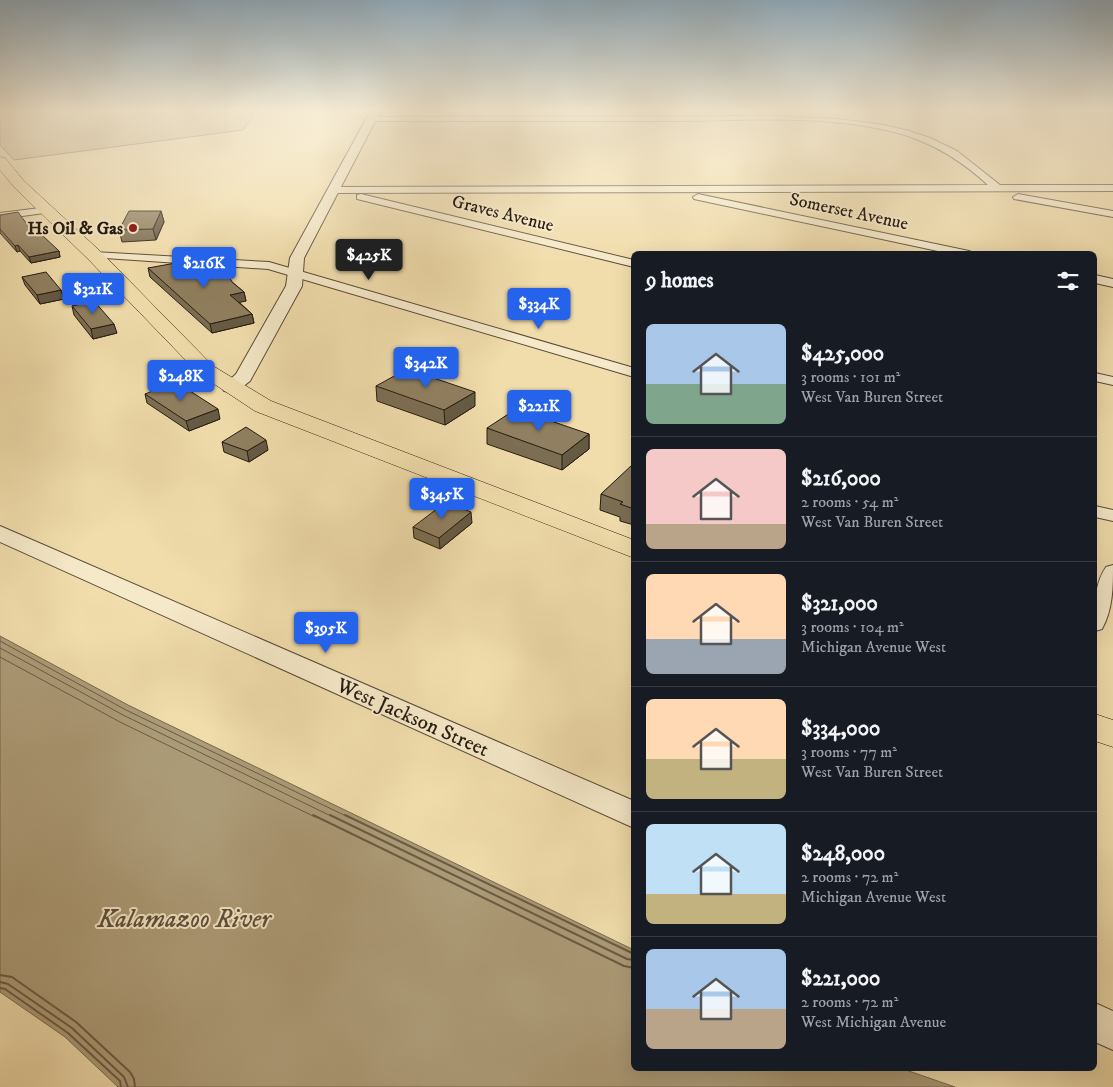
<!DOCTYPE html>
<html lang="en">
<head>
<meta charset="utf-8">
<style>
	body { margin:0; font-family:"IM FELL DW Pica",serif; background:#20242c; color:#f1f3f6; height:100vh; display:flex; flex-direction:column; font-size:19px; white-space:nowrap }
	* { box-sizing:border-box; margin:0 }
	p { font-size:16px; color:#9ea1a6 }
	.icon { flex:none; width:28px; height:28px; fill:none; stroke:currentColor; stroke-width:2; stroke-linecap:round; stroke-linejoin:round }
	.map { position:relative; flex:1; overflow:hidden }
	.details { position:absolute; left:631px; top:251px; width:466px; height:820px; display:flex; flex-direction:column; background:#171b24; border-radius:8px; box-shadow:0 5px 20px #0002 }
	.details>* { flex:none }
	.price { position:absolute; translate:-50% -42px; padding:0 11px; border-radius:5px; background:#2563eb; color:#fff; font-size:16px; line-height:32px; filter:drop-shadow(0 1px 2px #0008) }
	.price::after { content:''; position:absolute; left:50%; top:30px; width:15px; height:11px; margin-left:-8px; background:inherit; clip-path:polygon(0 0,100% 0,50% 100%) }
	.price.active { background:#222; color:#fff }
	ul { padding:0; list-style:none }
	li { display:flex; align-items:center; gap:15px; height:125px; padding:0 15px }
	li+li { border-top:1px solid #363941 }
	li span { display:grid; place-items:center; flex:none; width:140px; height:100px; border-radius:8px; color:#555 }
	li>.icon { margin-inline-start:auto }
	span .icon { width:60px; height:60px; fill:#fffc; stroke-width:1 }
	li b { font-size:21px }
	h2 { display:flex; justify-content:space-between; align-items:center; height:60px; padding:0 15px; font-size:21px }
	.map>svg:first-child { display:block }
	.green { fill:#cebc91; stroke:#7a6c50 }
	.water { fill:#ac9b77; stroke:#76684e }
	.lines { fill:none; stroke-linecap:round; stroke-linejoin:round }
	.shore-far1 { stroke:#695b44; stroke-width:1 }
	.shore { stroke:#695b44; stroke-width:2 }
	.minor-casing { stroke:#594c37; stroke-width:2 }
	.tertiary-casing { stroke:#594c37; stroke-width:2 }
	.trunk-casing { stroke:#261b10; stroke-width:1 }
	.minor { fill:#f6e9c9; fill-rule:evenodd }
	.tertiary { fill:#f6e9c9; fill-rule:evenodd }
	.trunk { fill:#f1ddac; fill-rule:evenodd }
	.wall { fill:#7c6e53; stroke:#261b10 }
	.shaded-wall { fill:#655a44; stroke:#261b10 }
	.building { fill:#908061; stroke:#261b10 }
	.poi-dot { fill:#8f2418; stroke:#f6e9c9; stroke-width:2 }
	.labels { text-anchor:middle; stroke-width:4; stroke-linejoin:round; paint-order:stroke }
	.far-street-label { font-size:18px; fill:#261b10; stroke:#f6e9c9 }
	.far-poi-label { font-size:18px; font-weight:bold; fill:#261b10; stroke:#f6e9c9; text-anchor:end }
	.street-label { font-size:21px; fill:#261b10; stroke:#f6e9c9 }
	.near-water-label { font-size:26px; font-style:italic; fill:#5c4e39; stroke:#f6e9c9 }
</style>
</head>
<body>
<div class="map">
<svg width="1113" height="1087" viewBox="0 0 1113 1087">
	<rect width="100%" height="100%" fill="#f1ddac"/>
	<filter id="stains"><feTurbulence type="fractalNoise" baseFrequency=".004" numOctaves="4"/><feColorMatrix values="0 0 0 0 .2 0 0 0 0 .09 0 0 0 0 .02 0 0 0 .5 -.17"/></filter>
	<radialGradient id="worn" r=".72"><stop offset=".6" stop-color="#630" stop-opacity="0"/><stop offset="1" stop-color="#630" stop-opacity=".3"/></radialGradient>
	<path class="green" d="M 0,110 L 258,110 L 243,130 L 14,160 L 0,145 Z"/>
	<path class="water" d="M 0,636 L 128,705 L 634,950 L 634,1069 L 903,1069 L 955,1087 L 118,1087 L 65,1037 L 0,992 Z"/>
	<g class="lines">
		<g class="shore-far1">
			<path d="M 0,641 L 126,710 L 348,817"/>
			<path d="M 0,648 L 123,715 L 333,817"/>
			<path d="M 0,657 L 120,722 L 315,817"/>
		</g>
		<g class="shore">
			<path d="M 313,815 L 624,966 L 634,968"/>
			<path d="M 330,815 L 627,959 L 634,960"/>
			<path d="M 345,815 L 634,954"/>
			<path d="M 0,975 L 12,977 L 76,1022 L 130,1072 L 134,1079 L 135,1087"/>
			<path d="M 0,982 L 8,984 L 72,1028 L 124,1077 L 128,1087"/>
			<path d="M 0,988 L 5,989 L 68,1033 L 120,1081 L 121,1087"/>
		</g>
		<g class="minor-casing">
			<g id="minor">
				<path d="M 771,116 L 838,119 L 884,125 L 909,131 L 930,138 L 957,151 L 1000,185 L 1113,185 L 1113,191 L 334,193 L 329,190 L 334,187 L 988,185 C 963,162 938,146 905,135 C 834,114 755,120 682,121 C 578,121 475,121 371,121 L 367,119 L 371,117 Z"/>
				<path d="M 361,194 L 634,260 L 634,267 L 357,199 L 357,195 Z"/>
				<path d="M 698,194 L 969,251 L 975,254 L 952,254 L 694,199 L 693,197 Z"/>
				<path d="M 1018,194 L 1113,211 L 1113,217 L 1014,199 L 1013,197 Z"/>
				<path d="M 48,207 L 52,208 L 53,210 L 52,212 L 0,219 L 0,213 Z"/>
				<path d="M 94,252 L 269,262 L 634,368 L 634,377 L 268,269 L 90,257 L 88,255 Z"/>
				<path d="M 1095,275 L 1113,279 L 1113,287 L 1095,283 Z"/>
				<path d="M 1095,373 L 1113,377 L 1113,385 L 1095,381 Z"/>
				<path d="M 1095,506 L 1113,510 L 1113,521 L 1095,517 Z"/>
				<path d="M 1113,565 C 1113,587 1113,609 1102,629 L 1095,631 C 1095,609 1093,586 1106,567 Z"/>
			</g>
		</g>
		<g class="tertiary-casing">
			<g id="tertiary">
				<path d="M 371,110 L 381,110 L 304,258 L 302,286 L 250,381 C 241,388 236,394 224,391 L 222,387 L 236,374 L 286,286 L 290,258 Z"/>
				<path d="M 0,526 L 634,801 L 634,828 L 0,542 Z"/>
				<path d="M 1095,1003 L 1113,1011 L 1113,1050 L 1095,1042 Z"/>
			</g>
		</g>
		<g class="trunk-casing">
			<g id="trunk">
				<path d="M 0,157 L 5,158 L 24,181 L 100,251 L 213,366 L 271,401 L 634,540 L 634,558 L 255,411 L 199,374 L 88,259 L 14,187 L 0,170 Z"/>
				<path d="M 1095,714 L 1113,720 L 1113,747 L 1095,741 Z"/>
			</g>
		</g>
		<use href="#minor" class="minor"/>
		<use href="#tertiary" class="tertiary"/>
		<use href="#trunk" class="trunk"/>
	</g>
	<g class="wall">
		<path d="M 161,211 L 164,222 L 156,240 L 122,242 L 119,230 Z"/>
		<path d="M 0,215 L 35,235 L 59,251 L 60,257 L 31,263 L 20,251 L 17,252 L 0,233 Z"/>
		<path d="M 148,268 L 232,282 L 244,292 L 246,301 L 239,302 L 252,314 L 254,323 L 212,333 L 150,277 Z"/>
		<path d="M 22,277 L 61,290 L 64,299 L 40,304 L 25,285 Z"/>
		<path d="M 72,306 L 117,333 L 93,339 L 74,315 Z"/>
		<path d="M 376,386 L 475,406 L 445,425 L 377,401 Z"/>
		<path d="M 145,394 L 220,419 L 189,431 L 147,403 Z"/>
		<path d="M 487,428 L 589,434 L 589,449 L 562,470 L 487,444 Z"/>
		<path d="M 222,442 L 268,450 L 249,462 L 224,452 Z"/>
		<path d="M 634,465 L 634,525 L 620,521 L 620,517 L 600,510 L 601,494 Z"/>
		<path d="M 472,523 L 440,549 L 414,538 L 413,527 Z"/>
	</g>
	<g class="shaded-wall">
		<path d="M 161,211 L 164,222 L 156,240 L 153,229 Z"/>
		<path d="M 18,245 L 20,251 L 17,252 L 15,246 Z"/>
		<path d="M 59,251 L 60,257 L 31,263 L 29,257 Z"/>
		<path d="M 61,290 L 64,299 L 40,304 L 37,295 Z"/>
		<path d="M 244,292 L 246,301 L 232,304 L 230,295 Z"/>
		<path d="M 252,314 L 254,323 L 212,333 L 210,324 Z"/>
		<path d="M 114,324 L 117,333 L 93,339 L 91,329 Z"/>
		<path d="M 475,392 L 475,406 L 445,425 L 444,410 Z"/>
		<path d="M 218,409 L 220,419 L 189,431 L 186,421 Z"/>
		<path d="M 589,434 L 589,449 L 562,470 L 562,455 Z"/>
		<path d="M 266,440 L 268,450 L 249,462 L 247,451 Z"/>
		<path d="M 471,512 L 472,523 L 440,549 L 439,538 Z"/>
	</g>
	<g class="building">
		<path d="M 129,211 L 161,211 L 153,229 L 119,230 Z"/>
		<path d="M 18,212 L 35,235 L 42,235 L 59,251 L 29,257 L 18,245 L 15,246 L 0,229 L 0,215 Z"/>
		<path d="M 187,261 L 222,263 L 232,282 L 244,292 L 230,295 L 252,314 L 210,324 L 148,268 Z"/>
		<path d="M 46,272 L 61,290 L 37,295 L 22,277 Z"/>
		<path d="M 94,301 L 114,324 L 91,329 L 72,306 Z"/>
		<path d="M 407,369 L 475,392 L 444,410 L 376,386 Z"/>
		<path d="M 176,382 L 218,409 L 186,421 L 145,394 Z"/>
		<path d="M 516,409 L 589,434 L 562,455 L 487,428 Z"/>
		<path d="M 246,427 L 266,440 L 247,451 L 222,442 Z"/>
		<path d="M 632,465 L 634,465 L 634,509 L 620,504 L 623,502 L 601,494 Z"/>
		<path d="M 446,502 L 471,512 L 439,538 L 413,527 Z"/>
	</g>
	<linearGradient id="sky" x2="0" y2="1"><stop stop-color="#90aabb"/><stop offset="0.42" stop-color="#f9f0da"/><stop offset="1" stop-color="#f9f0da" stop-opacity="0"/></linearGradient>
	<rect width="1113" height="262" fill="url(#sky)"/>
	<circle class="poi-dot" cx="133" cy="228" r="5"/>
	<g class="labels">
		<g class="far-street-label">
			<text transform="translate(849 211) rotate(12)" y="6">Somerset Avenue</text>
			<text transform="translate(503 213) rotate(14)" y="6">Graves Avenue</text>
		</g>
		<g class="far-poi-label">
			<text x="123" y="234">Hs Oil &amp; Gas</text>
		</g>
		<g class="street-label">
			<text transform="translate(413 717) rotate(24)" y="7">West Jackson Street</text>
		</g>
		<g class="near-water-label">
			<text x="184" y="927">Kalamazoo River</text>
		</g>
	</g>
	<rect width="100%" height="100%" filter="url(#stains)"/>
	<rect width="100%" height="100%" fill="url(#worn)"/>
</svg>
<b class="price active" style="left:369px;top:281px">$425K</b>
<b class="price" style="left:204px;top:289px">$216K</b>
<b class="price" style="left:93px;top:315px">$321K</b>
<b class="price" style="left:539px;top:330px">$334K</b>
<b class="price" style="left:426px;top:389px">$342K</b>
<b class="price" style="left:181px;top:402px">$248K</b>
<b class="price" style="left:539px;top:432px">$221K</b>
<b class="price" style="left:442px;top:520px">$345K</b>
<b class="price" style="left:326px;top:654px">$395K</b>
<section class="details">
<h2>9 homes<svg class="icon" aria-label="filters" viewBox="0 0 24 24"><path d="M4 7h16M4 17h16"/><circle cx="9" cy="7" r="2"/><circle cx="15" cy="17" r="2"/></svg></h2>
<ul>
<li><span style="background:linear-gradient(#a9c7e8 60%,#7fa58c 0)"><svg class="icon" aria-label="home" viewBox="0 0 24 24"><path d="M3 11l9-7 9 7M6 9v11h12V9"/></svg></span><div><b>$425,000</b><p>3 rooms · 101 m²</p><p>West Van Buren Street</p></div></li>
<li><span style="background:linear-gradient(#f6c9c9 75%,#b9a48a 0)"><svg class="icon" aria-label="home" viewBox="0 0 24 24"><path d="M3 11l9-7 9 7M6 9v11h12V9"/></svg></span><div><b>$216,000</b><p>2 rooms · 54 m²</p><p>West Van Buren Street</p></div></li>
<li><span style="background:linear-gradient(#ffd9b3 65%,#9aa5b1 0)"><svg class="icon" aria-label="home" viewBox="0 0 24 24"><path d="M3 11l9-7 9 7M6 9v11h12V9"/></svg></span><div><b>$321,000</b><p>3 rooms · 104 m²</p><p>Michigan Avenue West</p></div></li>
<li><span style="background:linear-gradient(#ffd9b3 60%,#c2b280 0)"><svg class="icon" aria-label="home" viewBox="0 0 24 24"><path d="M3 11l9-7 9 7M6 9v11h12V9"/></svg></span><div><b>$334,000</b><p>3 rooms · 77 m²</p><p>West Van Buren Street</p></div></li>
<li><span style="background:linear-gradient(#bfe0f5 70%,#c2b280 0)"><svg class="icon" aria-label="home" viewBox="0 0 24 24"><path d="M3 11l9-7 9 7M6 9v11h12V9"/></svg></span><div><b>$248,000</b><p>2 rooms · 72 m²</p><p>Michigan Avenue West</p></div></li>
<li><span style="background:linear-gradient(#a9c7e8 60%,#b9a48a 0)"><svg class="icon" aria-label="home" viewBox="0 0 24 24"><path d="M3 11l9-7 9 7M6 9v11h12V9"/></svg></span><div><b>$221,000</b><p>2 rooms · 72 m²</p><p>West Michigan Avenue</p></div></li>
</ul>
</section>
</div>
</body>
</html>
